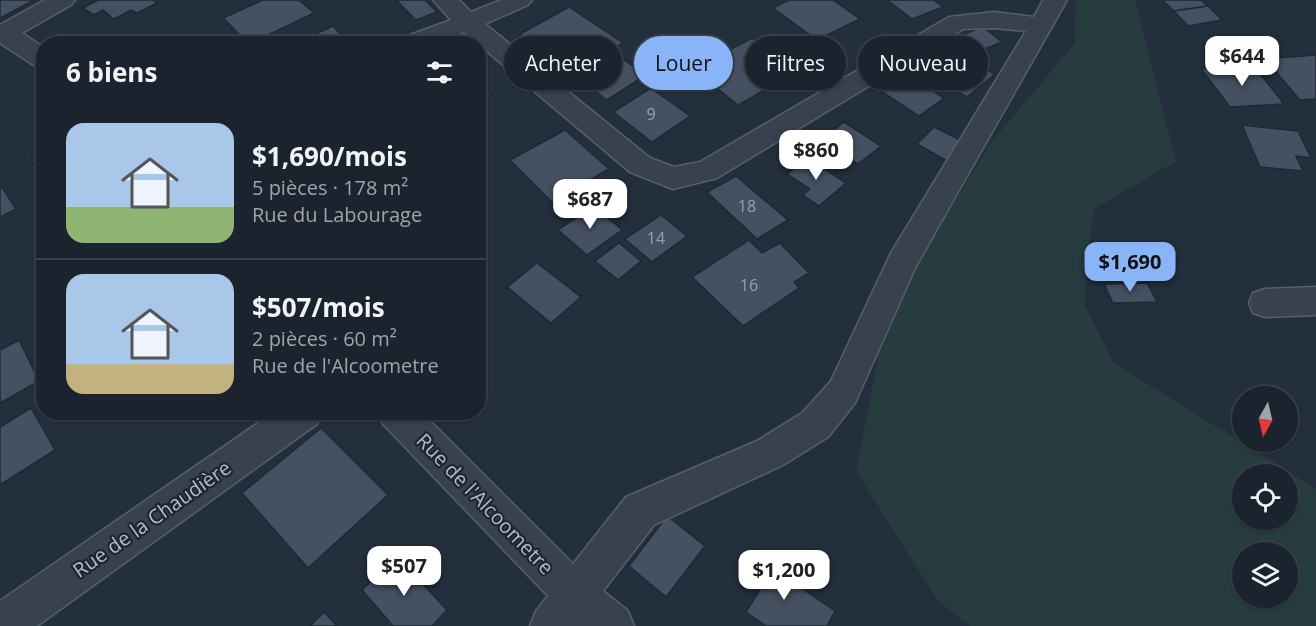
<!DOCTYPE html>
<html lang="fr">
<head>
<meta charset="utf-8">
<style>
	body { margin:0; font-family:"Open Sans",sans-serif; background:#242b36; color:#f1f3f6; height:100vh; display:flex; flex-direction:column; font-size:22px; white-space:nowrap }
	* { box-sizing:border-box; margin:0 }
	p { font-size:20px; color:#a0a4aa }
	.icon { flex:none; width:33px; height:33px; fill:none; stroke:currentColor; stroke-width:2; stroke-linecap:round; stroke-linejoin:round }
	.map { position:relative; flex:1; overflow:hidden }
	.details { position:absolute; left:36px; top:36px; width:450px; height:384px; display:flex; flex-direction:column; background:#1b232e; border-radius:24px; box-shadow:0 2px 4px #0004,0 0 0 2px #39404a }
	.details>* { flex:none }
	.guide { position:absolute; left:504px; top:36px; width:570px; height:54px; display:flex; gap:12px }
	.needle { width:39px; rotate:188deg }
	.controls { position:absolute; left:1232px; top:386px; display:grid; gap:12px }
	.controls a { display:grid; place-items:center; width:66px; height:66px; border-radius:50%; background:#1b232e; box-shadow:0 2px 4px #0004,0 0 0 2px #39404a; font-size:30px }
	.price { position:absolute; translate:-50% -51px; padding:0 14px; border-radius:12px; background:#fff; color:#222; font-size:20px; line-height:39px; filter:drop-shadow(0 2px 3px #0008) }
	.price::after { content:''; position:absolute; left:50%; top:36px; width:18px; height:14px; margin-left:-9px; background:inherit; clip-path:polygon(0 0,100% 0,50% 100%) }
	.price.selected { background:#8ab4f8; color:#111 }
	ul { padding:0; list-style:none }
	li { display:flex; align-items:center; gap:18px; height:150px; padding:0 30px }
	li+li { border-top:2px solid #39404a }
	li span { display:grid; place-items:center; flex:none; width:168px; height:120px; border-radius:18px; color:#555 }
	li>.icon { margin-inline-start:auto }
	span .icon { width:72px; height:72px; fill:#fffc; stroke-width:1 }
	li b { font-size:26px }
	h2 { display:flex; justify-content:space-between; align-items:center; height:72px; padding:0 30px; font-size:26px }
	.chip { padding:0 21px; border-radius:27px; background:#1b232e; box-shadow:0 2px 4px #0004,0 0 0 2px #39404a; font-size:21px; line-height:54px }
	.chip.selected { background:#8ab4f8; color:#111 }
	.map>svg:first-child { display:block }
	.green { fill:#263c3f; fill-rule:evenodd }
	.building { fill:#455162; stroke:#1f2835; stroke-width:1.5 }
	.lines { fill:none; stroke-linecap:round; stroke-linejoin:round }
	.street-casing { stroke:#565f6c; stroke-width:3 }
	.street { fill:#38414e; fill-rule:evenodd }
	.labels { text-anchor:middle; stroke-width:4.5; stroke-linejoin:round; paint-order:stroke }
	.number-label { font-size:16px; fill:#98a1af }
	.street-label { font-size:20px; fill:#b4bcc9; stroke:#1d2633 }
</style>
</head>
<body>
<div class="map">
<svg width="1316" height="626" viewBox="0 0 1316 626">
	<rect width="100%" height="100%" fill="#242f3e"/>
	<path class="green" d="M 1076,0 L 1135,0 L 1176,161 L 1093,210 L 1084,304 L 1114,363 L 1316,489 L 1316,626 L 970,626 L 938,601 L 856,471 L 887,311 L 992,141 L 1075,43 ZM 1242,474 L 1287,474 L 1287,519 L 1242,519 ZM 1242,552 L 1287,552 L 1287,597 L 1242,597 Z"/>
	<g class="building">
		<path d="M 0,0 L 34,0 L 0,18 Z"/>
		<path d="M 98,0 L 153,0 L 157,3 L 137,13 L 131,10 L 114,19 L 103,10 L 94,15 L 83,8 Z"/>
		<path d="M 263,0 L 299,0 L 314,13 L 249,44 L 223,18 Z"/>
		<path d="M 396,0 L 425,0 L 437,12 L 416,20 Z"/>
		<path d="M 789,0 L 833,0 L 860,19 L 817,40 L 773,8 Z"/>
		<path d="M 887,0 L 934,0 L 943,7 L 912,19 Z"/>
		<path d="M 1162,0 L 1201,0 L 1208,6 L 1174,11 Z"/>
		<path d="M 1208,6 L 1222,20 L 1188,26 L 1174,11 Z"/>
		<path d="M 569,7 L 623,43 L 573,73 L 520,34 Z"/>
		<path d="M 333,26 L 349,44 L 318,44 L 311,36 Z"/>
		<path d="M 983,27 L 1002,42 L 970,55 L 951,39 Z"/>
		<path d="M 752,38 L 798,71 L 738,105 L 693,69 Z"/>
		<path d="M 948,49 L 995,74 L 967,97 L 920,70 Z"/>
		<path d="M 1316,55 L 1316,99 L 1300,100 L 1265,59 Z"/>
		<path d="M 624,60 L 646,75 L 607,100 L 585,84 Z"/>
		<path d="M 1254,66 L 1284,104 L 1230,107 L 1201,69 Z"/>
		<path d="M 905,73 L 944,98 L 919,116 L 879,90 Z"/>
		<path d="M 484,86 L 491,95 L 478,99 L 478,88 Z"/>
		<path d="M 651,88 L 690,116 L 652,142 L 613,112 Z"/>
		<path d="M 844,122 L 881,146 L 858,164 L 849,158 L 843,163 L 815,145 Z"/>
		<path d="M 1242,125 L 1298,131 L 1311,158 L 1296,156 L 1303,171 L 1260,167 Z"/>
		<path d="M 934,127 L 966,143 L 949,162 L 917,144 Z"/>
		<path d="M 565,130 L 609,169 L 588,181 L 602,194 L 566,216 L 510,160 Z"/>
		<path d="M 44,152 L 44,172 L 31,160 Z"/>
		<path d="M 808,158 L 846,183 L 819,206 L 803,195 L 810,189 L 787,174 Z"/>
		<path d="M 736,176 L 788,220 L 757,239 L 707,192 Z"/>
		<path d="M 0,187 L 2,187 L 16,209 L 0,217 Z"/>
		<path d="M 594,206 L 622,230 L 587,255 L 558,230 Z"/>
		<path d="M 661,215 L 687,236 L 652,262 L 625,239 Z"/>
		<path d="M 749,240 L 762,253 L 780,243 L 809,273 L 794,282 L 799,288 L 743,326 L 692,277 Z"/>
		<path d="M 619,243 L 641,261 L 618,280 L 595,261 Z"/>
		<path d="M 537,263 L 581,297 L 551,323 L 507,287 Z"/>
		<path d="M 1147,283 L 1157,302 L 1113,303 L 1104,284 Z"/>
		<path d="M 19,340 L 39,381 L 0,403 L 0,350 Z"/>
		<path d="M 31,408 L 55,450 L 0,485 L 0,427 Z"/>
		<path d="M 321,428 L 388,495 L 308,568 L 242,493 Z"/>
		<path d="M 667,516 L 705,546 L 666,597 L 629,566 Z"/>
		<path d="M 397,556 L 447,610 L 432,626 L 393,626 L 362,590 Z"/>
		<path d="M 758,558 L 835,611 L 827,626 L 766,626 L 746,612 L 760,590 L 745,579 Z"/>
		<path d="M 324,612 L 337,626 L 310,626 Z"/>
	</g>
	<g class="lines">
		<g class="street-casing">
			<g id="street">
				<path d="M 45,0 L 75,0 L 71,5 L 22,33 L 44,48 L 44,68 L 35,66 L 0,43 L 0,25 Z"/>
				<path d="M 433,0 L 459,0 L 471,12 L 501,0 L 532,0 L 528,5 L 485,24 L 650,158 L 674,167 L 700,162 L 949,17 L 994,12 L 1034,17 L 1043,0 L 1067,0 L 916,266 L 855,403 L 828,437 L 783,465 L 654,525 L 603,591 L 628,611 L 634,626 L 530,626 L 536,611 L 548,596 L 383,424 L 378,412 L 421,412 L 573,564 L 626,497 L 757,441 L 802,413 L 831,381 L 891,253 L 1026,31 L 994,28 L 963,29 L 717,178 L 673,189 L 630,172 L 464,32 L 436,44 L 399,44 L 402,38 L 451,20 Z"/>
				<path d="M 1316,287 L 1316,315 L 1265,317 L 1253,313 L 1249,303 L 1253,293 L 1265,289 Z"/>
				<path d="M 274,412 L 322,412 L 317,424 L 37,626 L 0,626 L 0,601 Z"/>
			</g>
		</g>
		<use href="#street" class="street"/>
	</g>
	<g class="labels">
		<g class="number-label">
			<text x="651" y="120">9</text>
			<text x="747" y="212">18</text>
			<text x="656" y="244">14</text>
			<text x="749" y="291">16</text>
		</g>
		<g class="street-label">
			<text transform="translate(485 504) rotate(46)" y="7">Rue de l'Alcoometre</text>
			<text transform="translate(152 519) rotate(-35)" y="7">Rue de la Chaudière</text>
		</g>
	</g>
</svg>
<div class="controls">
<a><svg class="needle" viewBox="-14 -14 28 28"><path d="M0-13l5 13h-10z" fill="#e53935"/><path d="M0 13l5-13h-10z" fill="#a0a4aa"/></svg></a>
<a><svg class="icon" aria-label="locate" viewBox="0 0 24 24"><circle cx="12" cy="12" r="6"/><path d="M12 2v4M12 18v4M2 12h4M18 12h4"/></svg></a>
<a><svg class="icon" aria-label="layers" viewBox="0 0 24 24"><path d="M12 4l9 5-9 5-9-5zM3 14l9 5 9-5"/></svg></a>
</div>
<b class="price" style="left:1242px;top:87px">$644</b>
<b class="price" style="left:816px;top:181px">$860</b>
<b class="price" style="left:590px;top:230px">$687</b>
<b class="price selected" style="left:1130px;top:293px">$1,690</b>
<b class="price" style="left:404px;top:597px">$507</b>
<b class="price" style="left:784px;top:601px">$1,200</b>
<div class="guide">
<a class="chip">Acheter</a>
<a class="chip selected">Louer</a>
<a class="chip">Filtres</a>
<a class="chip">Nouveau</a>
</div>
<section class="details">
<h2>6 biens<svg class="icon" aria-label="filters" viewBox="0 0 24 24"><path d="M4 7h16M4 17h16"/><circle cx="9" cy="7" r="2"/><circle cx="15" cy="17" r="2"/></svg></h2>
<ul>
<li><span style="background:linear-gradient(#a9c7e8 70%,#8fb573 0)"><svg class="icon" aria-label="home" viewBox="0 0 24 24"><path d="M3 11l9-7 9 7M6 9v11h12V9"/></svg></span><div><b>$1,690/mois</b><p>5 pièces · 178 m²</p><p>Rue du Labourage</p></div></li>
<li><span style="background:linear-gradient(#a9c7e8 75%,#c2b280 0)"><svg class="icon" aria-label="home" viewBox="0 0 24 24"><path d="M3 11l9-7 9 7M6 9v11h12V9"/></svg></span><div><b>$507/mois</b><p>2 pièces · 60 m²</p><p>Rue de l'Alcoometre</p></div></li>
</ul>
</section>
</div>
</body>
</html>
